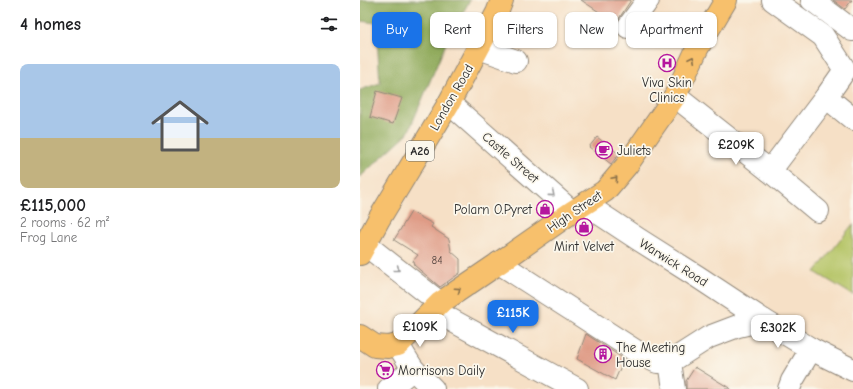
<!DOCTYPE html>
<html lang="en">
<head>
<meta charset="utf-8">
<style>
	body { margin:0; font-family:"Comic Neue",sans-serif; background:#f6f6f6; color:#202124; height:100vh; display:flex; flex-direction:column; font-size:15px; white-space:nowrap }
	* { box-sizing:border-box; margin:0 }
	p { font-size:13px; color:#757577 }
	.icon { flex:none; width:22px; height:22px; fill:none; stroke:currentColor; stroke-width:2; stroke-linecap:round; stroke-linejoin:round }
	.map { position:relative; flex:1; overflow:hidden }
	.panel { display:flex; flex-direction:column; background:#fff; width:360px }
	.panel>* { flex:none }
	.guide { position:absolute; left:12px; top:12px; width:380px; height:36px; display:flex; gap:8px }
	.price { position:absolute; translate:-50% -34px; padding:0 9px; border-radius:8px; background:#fff; color:#222; font-size:13px; line-height:26px; filter:drop-shadow(0 1px 2px #0008) }
	.price::after { content:''; position:absolute; left:50%; top:24px; width:12px; height:9px; margin-left:-6px; background:inherit; clip-path:polygon(0 0,100% 0,50% 100%) }
	.price.on { background:#1a73e8; color:#fff }
	ul { padding:0; list-style:none }
	li { display:grid; align-content:center; gap:8px; height:212px; padding:0 20px }
	li span { display:grid; place-items:center; height:124px; border-radius:8px; color:#555 }
	li>.icon { margin-inline-start:auto }
	span .icon { width:72px; height:72px; fill:#fffc; stroke-width:1 }
	li b { font-size:17px }
	h2 { display:flex; justify-content:space-between; align-items:center; height:48px; padding:0 20px; font-size:17px }
	.chip { padding:0 14px; border-radius:8px; background:#fff; box-shadow:0 1px 3px #0004; font-size:14px; line-height:36px }
	.chip.on { background:#1a73e8; color:#fff }
	main { display:flex; flex:1; min-height:0 }
	.map>svg:first-child { display:block }
	.green { fill:#b6c567; stroke:#707849 }
	.forest { fill:#90aa5c; stroke:#5e6a44 }
	.building { fill:#df9b86 }
	.lines { fill:none; stroke-linecap:round; stroke-linejoin:round }
	.minor-casing { stroke:#908678; stroke-width:24 }
	.major-casing { stroke:#908678; stroke-width:24 }
	.highway-casing { stroke:#908678; stroke-width:24 }
	.minor { stroke:#fff; stroke-width:22 }
	.major { stroke:#f7c06c; stroke-width:22 }
	.highway { stroke:#f7c06c; stroke-width:22 }
	.oneway { stroke:#876e48 }
	.oneway2 { stroke:#a0a0a0 }
	.labels { text-anchor:middle; stroke-width:3.5; stroke-linejoin:round; paint-order:stroke }
	.number-label { font-size:11px; fill:#584742 }
	.shield { fill:#fbf7ec; stroke:#696865; stroke-width:1 }
	.shield-label { font-size:12px; font-weight:bold; fill:#2b2b2b }
	.poi-label { font-size:13px; fill:#2b2b2b; stroke:#fbf7ec; text-anchor:start }
	.street-label { font-size:13px; fill:#2b2b2b; stroke:#fbf7ec }
</style>
</head>
<body>
<main>
<section class="panel">
<h2>4 homes<svg class="icon" aria-label="filters" viewBox="0 0 24 24"><path d="M4 7h16M4 17h16"/><circle cx="9" cy="7" r="2"/><circle cx="15" cy="17" r="2"/></svg></h2>
<ul>
<li><span style="background:linear-gradient(#a9c7e8 60%,#c2b280 0)"><svg class="icon" aria-label="home" viewBox="0 0 24 24"><path d="M3 11l9-7 9 7M6 9v11h12V9"/></svg></span><div><b>£115,000</b><p>2 rooms · 62 m²</p><p>Frog Lane</p></div></li>
</ul>
</section>
<div class="map">
<svg width="493" height="389" viewBox="0 0 493 389">
	<rect width="100%" height="100%" fill="#fbf7ec"/>
	<filter id="ink" filterUnits="userSpaceOnUse"><feTurbulence type="fractalNoise" baseFrequency=".025" numOctaves="2"/><feDisplacementMap in="SourceGraphic" scale="8" xChannelSelector="R" yChannelSelector="G"/><feConvolveMatrix kernelMatrix="1 2 1 2 8 2 1 2 1" color-interpolation-filters="sRGB"/></filter>
	<filter id="wash" filterUnits="userSpaceOnUse"><feTurbulence type="fractalNoise" baseFrequency=".012" numOctaves="4" result="noise"/><feDisplacementMap in="SourceGraphic" scale="16" xChannelSelector="R" yChannelSelector="G"/><feGaussianBlur stdDeviation="0.9" result="paint"/><feColorMatrix in="noise" values="0 0 0 0 0 0 0 0 0 0 0 0 0 0 0 0 0 1.4 0 .05"/><feComposite in="paint" operator="in"/></filter>
	<g filter="url(#wash)">
		<rect width="100%" height="100%" fill="#f6e0c6"/>
		<path class="green" d="M 493,224 L 493,295 L 455,272 Z"/>
		<path class="forest" d="M 0,0 L 110,0 L 87,41 L 48,133 L 0,177 L 0,90 L 20,83 L 16,23 L 0,21 Z"/>
		<g id="blocks">
			<g class="building">
				<path d="M 221,0 L 271,0 L 256,23 Z"/>
				<path d="M 473,0 L 492,0 L 485,9 Z"/>
				<path d="M 17,91 L 42,98 L 33,124 L 10,117 Z"/>
				<path d="M 237,137 L 259,154 L 251,164 L 229,147 Z"/>
				<path d="M 51,212 L 73,224 L 71,227 L 89,239 L 91,251 L 100,259 L 100,273 L 80,287 L 54,265 L 53,261 L 58,255 L 34,240 Z"/>
				<path d="M 226,334 L 264,359 L 255,380 L 217,359 Z"/>
				<path d="M 335,367 L 371,389 L 326,389 L 326,381 Z"/>
			</g>
		</g>
	</g>
	<g filter="url(#ink)">
		<use href="#blocks" fill-opacity="0" stroke="#908678" stroke-width="1"/>
		<g class="lines">
			<g class="minor-casing">
				<g id="minor">
					<path d="M 452,0 L 492,30 L 493,28"/>
					<path d="M 268,27 L 288,0"/>
					<path d="M 119,48 L 156,61"/>
					<path d="M 315,96 L 410,171 L 458,211"/>
					<path d="M 466,97 L 493,119"/>
					<path d="M 89,103 L 212,212"/>
					<path d="M 410,171 L 466,97 L 485,70 L 463,36 L 413,0"/>
					<path d="M 225,204 L 278,239 L 338,277 L 403,320 L 451,349 L 493,370"/>
					<path d="M 6,245 L 80,303"/>
					<path d="M 139,263 L 282,355 L 297,362 L 310,362 L 349,337 L 378,326 L 403,320"/>
					<path d="M 73,310 L 217,389"/>
					<path d="M 38,345 L 53,369 L 73,389"/>
					<path d="M 310,362 L 314,389"/>
					<path d="M 29,389 L 53,369"/>
					<path d="M 429,389 L 432,381 L 451,349"/>
				</g>
			</g>
			<g class="major-casing">
				<path id="major" d="M 0,336 L 15,346 L 28,347 L 38,345 L 80,303 L 139,263 L 212,212 L 245,191 L 267,165 L 315,96 L 338,47 L 366,0"/>
			</g>
			<g class="highway-casing">
				<path id="highway" d="M 0,254 L 19,219 L 89,103 L 137,13 L 142,0"/>
			</g>
			<use href="#minor" class="minor"/>
			<use href="#major" class="major"/>
			<use href="#highway" class="highway"/>
		</g>
		<defs><path id="oneway-chevron" d="M-2-3.5L2.5 0L-2 3.5" fill="none" stroke-width="1.6" stroke-linecap="round" stroke-linejoin="round"/></defs>
		<g class="oneway">
			<use href="#oneway-chevron" transform="translate(332 59) rotate(-65)"/>
			<use href="#oneway-chevron" transform="translate(255 179) rotate(-49)"/>
			<use href="#oneway-chevron" transform="translate(98 290) rotate(-34)"/>
		</g>
		<g class="oneway2">
			<use href="#oneway-chevron" transform="translate(192 194) rotate(41)"/>
			<use href="#oneway-chevron" transform="translate(37 269) rotate(38)"/>
		</g>
	</g>
	<defs>
		<g id="hospital-ring" transform="scale(0.9)"><circle r="9.5" fill="#fbf7ec" stroke="#b5179e" stroke-width="1.5"/><path d="M-5-5h3v3.5h4V-5h3V5h-3V1.5h-4V5h-3Z" fill="#b5179e"/></g>
		<g id="cafe-ring" transform="scale(0.9)"><circle r="9.5" fill="#fbf7ec" stroke="#b5179e" stroke-width="1.5"/><path d="M-5.5-4.5H6V0H3Q3 3.5 0 3.5H-2.5Q-5.5 3.5-5.5 0ZM3-3.2v2h1.7v-2ZM-6 4.5H4V6H-6Z" fill="#b5179e"/></g>
		<g id="shop-ring" transform="scale(0.9)"><circle r="9.5" fill="#fbf7ec" stroke="#b5179e" stroke-width="1.5"/><path d="M-5-2.5h2.3a2.7 3.5 0 0 1 5.4 0H5L5.5 6h-11ZM-1.5-2.5h3a1.5 2.3 0 0 0-3 0Z" fill="#b5179e"/></g>
		<g id="building-ring" transform="scale(0.9)"><circle r="9.5" fill="#fbf7ec" stroke="#b5179e" stroke-width="1.5"/><path d="M-4-6H4V6H1V3H-1V6H-4ZM-2.5-4.3h1.7v1.8h-1.7ZM.8-4.3h1.7v1.8H.8ZM-2.5-1h1.7V.8h-1.7ZM.8-1h1.7V.8H.8Z" fill="#b5179e"/></g>
		<g id="supermarket-ring" transform="scale(0.9)"><circle r="9.5" fill="#fbf7ec" stroke="#b5179e" stroke-width="1.5"/><path d="M-6-5.5h2.5l.6 2H6L4.5 2H-2.5L-4.4-4H-6ZM-1.5 3.2a1.3 1.3 0 1 0 .1 0ZM3 3.2a1.3 1.3 0 1 0 .1 0Z" fill="#b5179e"/></g>
	</defs>
	<g fill-rule="evenodd">
		<use href="#hospital-ring" x="307" y="63"/>
		<use href="#cafe-ring" x="244" y="150"/>
		<use href="#shop-ring" x="185" y="209"/>
		<use href="#shop-ring" x="224" y="227"/>
		<use href="#building-ring" x="243" y="354"/>
		<use href="#supermarket-ring" x="25" y="370"/>
	</g>
	<g class="labels">
		<g class="number-label">
			<text x="77" y="264">84</text>
		</g>
		<rect class="shield" x="46" y="141" width="28" height="20" rx="3"/>
		<g class="shield-label">
			<text x="60" y="155">A26</text>
		</g>
		<g class="poi-label">
			<text x="307" y="87" text-anchor="middle">Viva Skin<tspan x="307" dy="15">Clinics</tspan></text>
			<text x="257" y="155">Juliets</text>
			<text x="172" y="214" text-anchor="end">Polarn O.Pyret</text>
			<text x="224" y="251" text-anchor="middle">Mint Velvet</text>
			<text x="256" y="352">The Meeting<tspan x="256" dy="15">House</tspan></text>
			<text x="38" y="375">Morrisons Daily</text>
		</g>
		<g class="street-label">
			<text transform="translate(91 97) rotate(-60)" y="5">London Road</text>
			<text transform="translate(151 157) rotate(41)" y="5">Castle Street</text>
			<text transform="translate(214 211) rotate(-34)" y="5">High Street</text>
			<text transform="translate(314 262) rotate(32)" y="5">Warwick Road</text>
		</g>
	</g>
</svg>
<b class="price" style="left:376px;top:166px">£209K</b>
<b class="price on" style="left:153px;top:334px">£115K</b>
<b class="price" style="left:60px;top:348px">£109K</b>
<b class="price" style="left:418px;top:349px">£302K</b>
<div class="guide">
<a class="chip on">Buy</a>
<a class="chip">Rent</a>
<a class="chip">Filters</a>
<a class="chip">New</a>
<a class="chip">Apartment</a>
</div>
</div>
</main>
</body>
</html>
